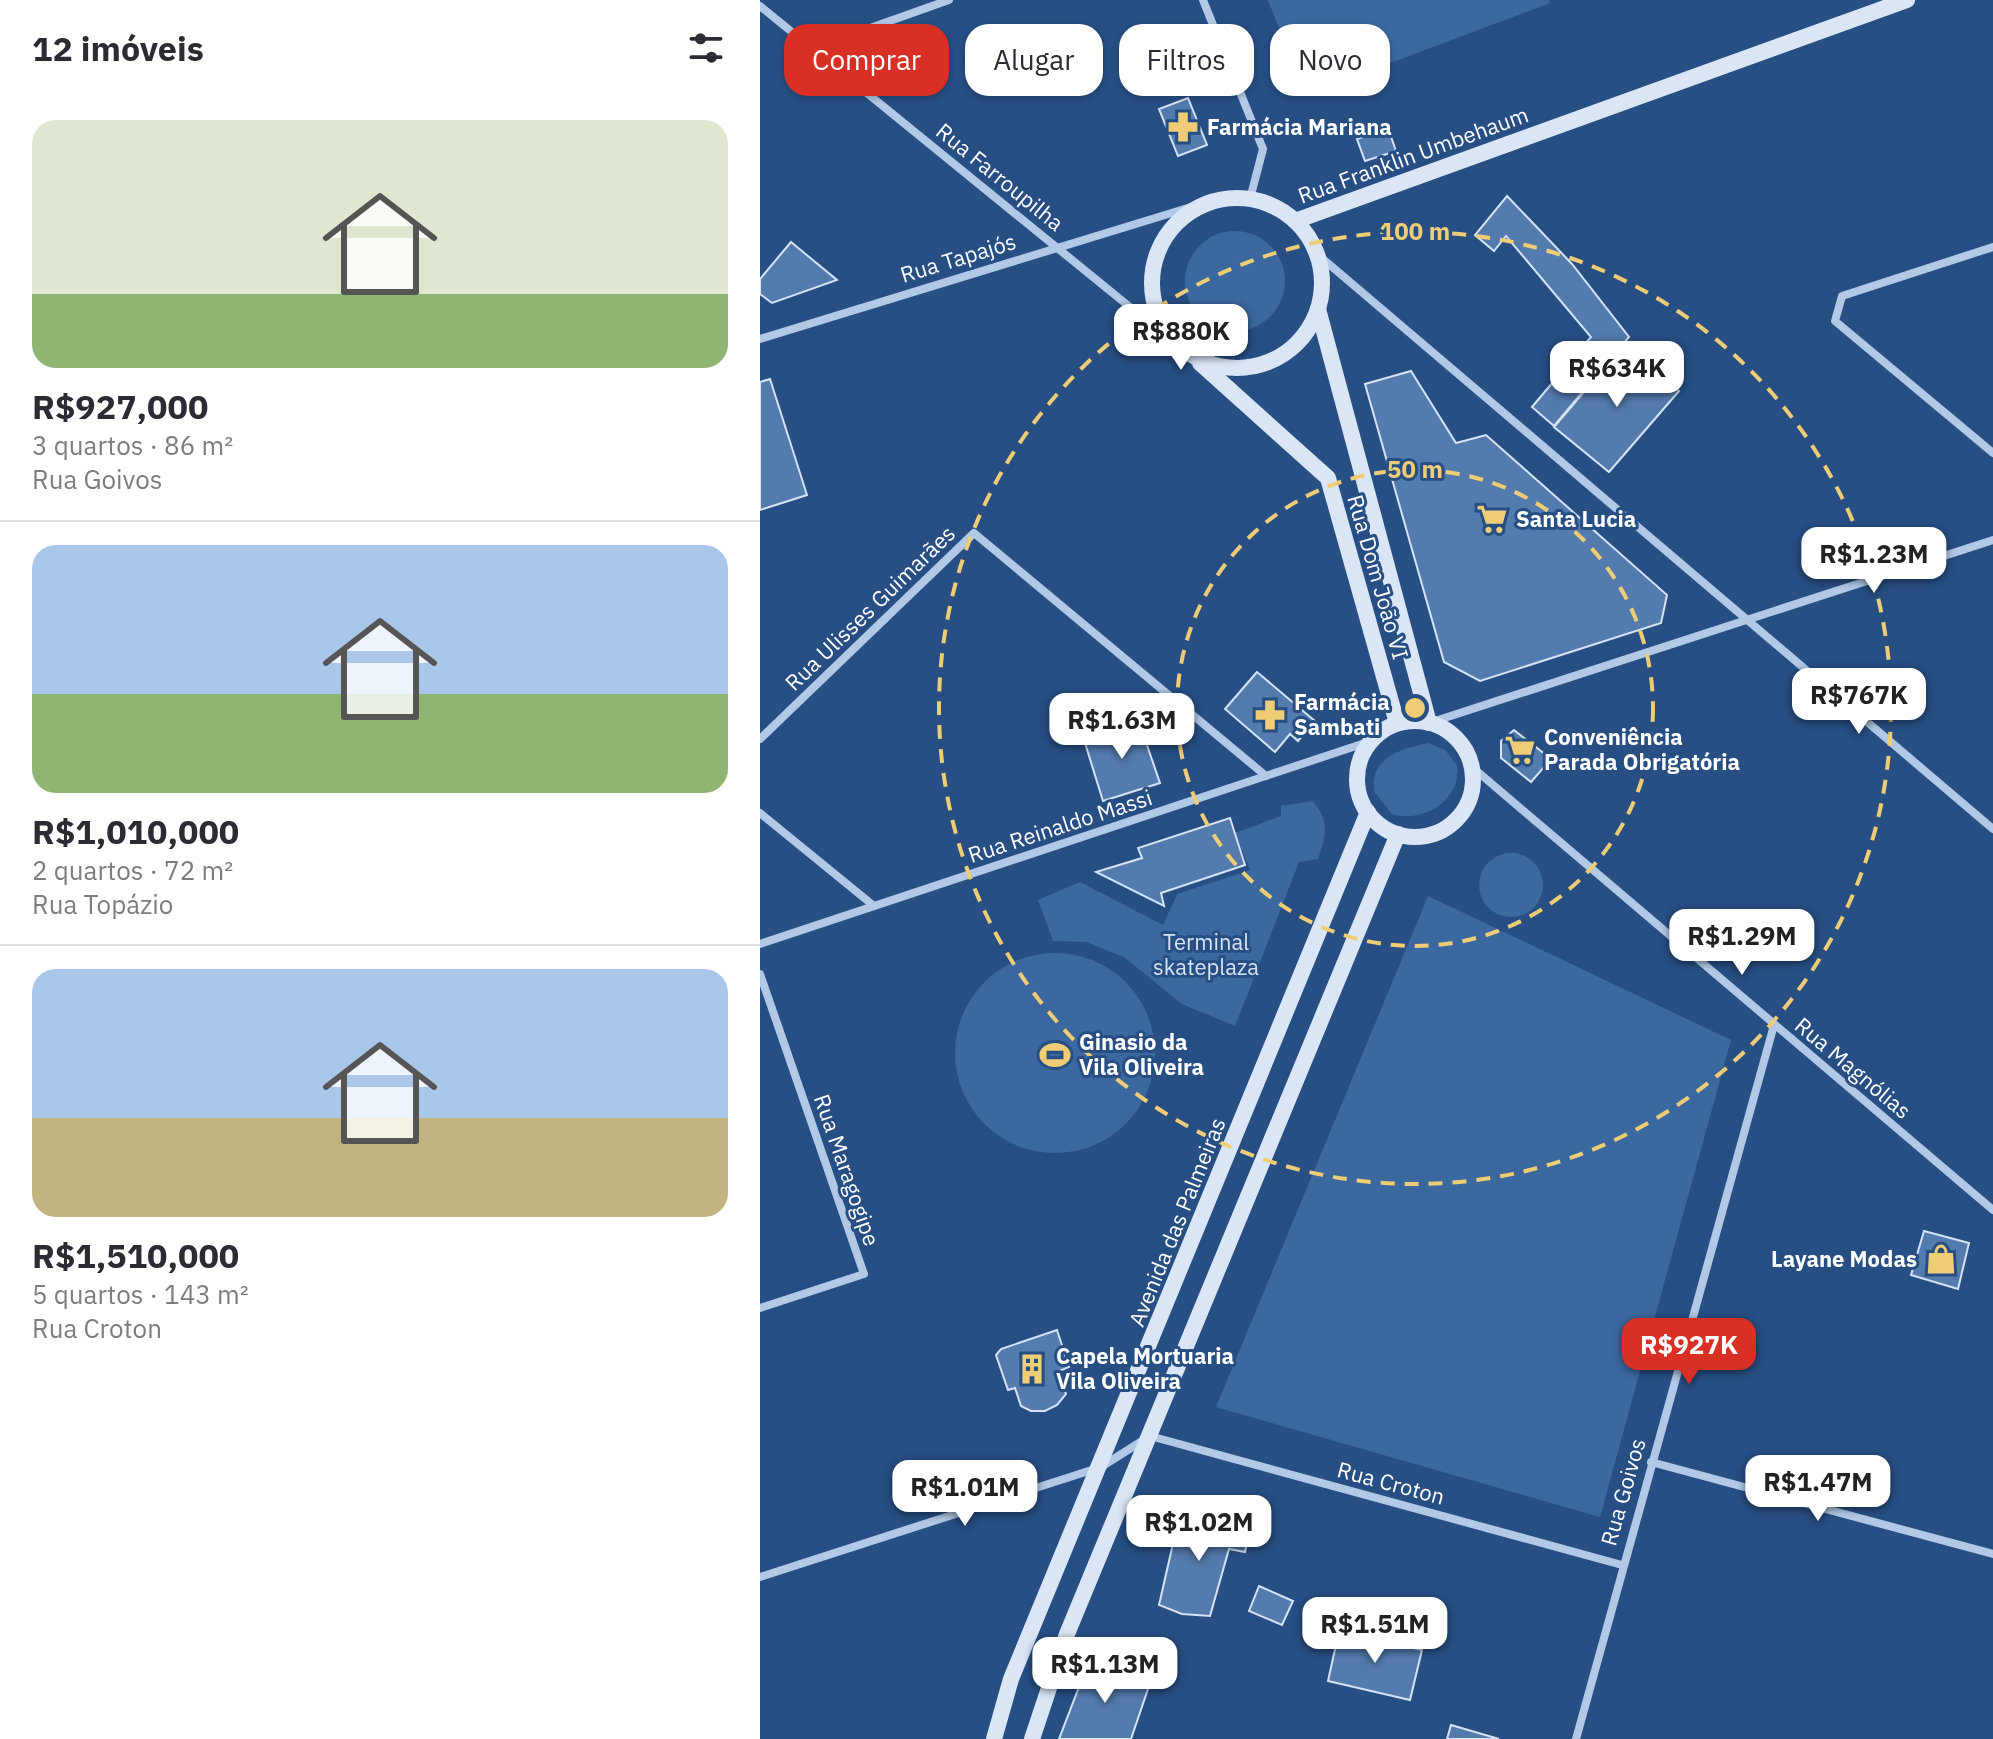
<!DOCTYPE html>
<html lang="pt">
<head>
<meta charset="utf-8">
<style>
	body { margin:0; font-family:"IBM Plex Sans",sans-serif; background:#f7f7f7; color:#2b2b33; height:100vh; display:flex; flex-direction:column; font-size:30px; white-space:nowrap }
	* { box-sizing:border-box; margin:0 }
	p { font-size:26px; color:#7c7c81 }
	.icon { flex:none; width:44px; height:44px; fill:none; stroke:currentColor; stroke-width:2; stroke-linecap:round; stroke-linejoin:round }
	.map { position:relative; flex:1; overflow:hidden }
	.side { display:flex; flex-direction:column; background:#fff; width:760px }
	.side>* { flex:none }
	.hud { position:absolute; left:24px; top:24px; width:760px; height:72px; display:flex; gap:16px }
	.price { position:absolute; translate:-50% -68px; padding:0 18px; border-radius:16px; background:#fff; color:#222; font-size:26px; line-height:52px; filter:drop-shadow(0 2px 4px #0008) }
	.price::after { content:''; position:absolute; left:50%; top:48px; width:24px; height:18px; margin-left:-12px; background:inherit; clip-path:polygon(0 0,100% 0,50% 100%) }
	.price.on { background:#d93025; color:#fff }
	ul { padding:0; list-style:none }
	li { display:grid; align-content:center; gap:16px; height:424px; padding:0 32px }
	li+li { border-top:2px solid #e1e1e2 }
	li span { display:grid; place-items:center; height:248px; border-radius:24px; color:#555 }
	li>.icon { margin-inline-start:auto }
	span .icon { width:144px; height:144px; fill:#fffc; stroke-width:1 }
	li b { font-size:34px }
	h2 { display:flex; justify-content:space-between; align-items:center; height:96px; padding:0 32px; font-size:34px }
	.pill { padding:0 28px; border-radius:24px; background:#fff; box-shadow:0 2px 6px #0004; font-size:28px; line-height:72px }
	.pill.on { background:#d93025; color:#fff }
	main { display:flex; flex:1; min-height:0 }
	.map>svg:first-child { display:block }
	.green { fill:#3c68a0 }
	.building { fill:#547bad; stroke:#d4e3f6; stroke-width:2 }
	.lines { fill:none; stroke-linecap:round; stroke-linejoin:round }
	.street { stroke:#b1c9e7; stroke-width:8 }
	.secondary { stroke:#dae6f6; stroke-width:16 }
	.ring { fill:none; stroke:#efcd76; stroke-width:4; stroke-dasharray:14 10 }
	.labels { text-anchor:middle; stroke-width:6; stroke-linejoin:round; paint-order:stroke }
	.poi-label { font-size:22px; font-weight:bold; fill:#fff; stroke:#274f84; text-anchor:start }
	.street-label { font-size:22px; fill:#fff; stroke:#274f84 }
	.park-label { font-size:22px; fill:#d4e3f6; stroke:#274f84 }
	.centre { fill:#efcd76; stroke:#274f84; stroke-width:4 }
	.ring-label { font-size:24px; text-anchor:middle; font-weight:bold; fill:#efcd76; stroke:#274f84; stroke-width:6; stroke-linejoin:round; paint-order:stroke }
</style>
</head>
<body>
<main>
<section class="side">
<h2>12 imóveis<svg class="icon" aria-label="filters" viewBox="0 0 24 24"><path d="M4 7h16M4 17h16"/><circle cx="9" cy="7" r="2"/><circle cx="15" cy="17" r="2"/></svg></h2>
<ul>
<li><span style="background:linear-gradient(#dfe7d0 70%,#8fb573 0)"><svg class="icon" aria-label="home" viewBox="0 0 24 24"><path d="M3 11l9-7 9 7M6 9v11h12V9"/></svg></span><div><b>R$927,000</b><p>3 quartos · 86 m²</p><p>Rua Goivos</p></div></li>
<li><span style="background:linear-gradient(#a9c7e8 60%,#8fb573 0)"><svg class="icon" aria-label="home" viewBox="0 0 24 24"><path d="M3 11l9-7 9 7M6 9v11h12V9"/></svg></span><div><b>R$1,010,000</b><p>2 quartos · 72 m²</p><p>Rua Topázio</p></div></li>
<li><span style="background:linear-gradient(#a9c7e8 60%,#c2b280 0)"><svg class="icon" aria-label="home" viewBox="0 0 24 24"><path d="M3 11l9-7 9 7M6 9v11h12V9"/></svg></span><div><b>R$1,510,000</b><p>5 quartos · 143 m²</p><p>Rua Croton</p></div></li>
</ul>
</section>
<div class="map">
<svg width="1233" height="1739" viewBox="0 0 1233 1739">
	<rect width="100%" height="100%" fill="#274f84"/>
	<g class="green">
		<path d="M 508,0 L 789,0 L 790,3 L 545,95 Z"/>
		<circle cx="475" cy="281" r="50"/>
		<path d="M 668,743 L 685,750 L 697,765 C 702,800 663,824 632,814 L 614,791 C 610,757 641,749 668,743 Z"/>
		<path d="M 553,801 C 570,822 566,834 558,859 L 539,862 L 475,1026 L 422,1004 L 364,957 L 326,942 L 293,941 L 278,900 L 320,882 L 403,925 L 417,894 L 490,870 L 475,833 L 521,816 L 521,806 Z"/>
		<circle cx="751" cy="885" r="32"/>
		<path d="M 668,896 L 971,1040 L 840,1517 L 456,1407 Z"/>
		<circle cx="295" cy="1053" r="100"/>
	</g>
	<g class="building">
		<path d="M 428,98 L 447,145 L 418,156 L 399,109 Z"/>
		<path d="M 628,128 L 636,151 L 605,161 L 597,139 Z"/>
		<path d="M 747,196 L 812,264 L 869,337 L 794,426 L 772,407 L 831,337 L 746,236 L 734,251 L 715,235 Z"/>
		<path d="M 31,242 L 77,280 L 12,303 L 0,294 L 0,279 Z"/>
		<path d="M 864,345 L 919,391 L 849,472 L 794,427 Z"/>
		<path d="M 651,371 L 696,443 L 726,435 L 907,595 L 901,623 L 720,681 L 684,662 L 605,384 Z"/>
		<path d="M 10,379 L 47,495 L 0,510 L 0,382 Z"/>
		<path d="M 497,672 L 555,721 L 538,741 L 530,734 L 515,752 L 465,709 Z"/>
		<path d="M 378,719 L 400,783 L 343,801 L 325,743 Z"/>
		<path d="M 754,730 L 791,759 L 771,782 L 741,758 L 741,741 Z"/>
		<path d="M 470,818 L 485,865 L 401,893 L 404,906 L 336,872 L 382,858 L 378,848 Z"/>
		<path d="M 1164,1231 L 1209,1243 L 1198,1289 L 1151,1275 Z"/>
		<path d="M 297,1330 L 309,1367 L 299,1371 L 306,1394 L 297,1405 L 285,1411 L 271,1411 L 261,1406 L 255,1388 L 248,1390 L 236,1355 L 241,1349 Z"/>
		<path d="M 420,1513 L 490,1529 L 485,1552 L 469,1549 L 450,1616 L 422,1614 L 399,1605 Z"/>
		<path d="M 499,1586 L 533,1601 L 522,1625 L 489,1611 Z"/>
		<path d="M 579,1631 L 662,1650 L 650,1700 L 568,1681 Z"/>
		<path d="M 329,1661 L 390,1683 L 371,1739 L 299,1739 Z"/>
		<path d="M 691,1725 L 739,1739 L 687,1739 Z"/>
	</g>
	<g class="lines">
		<g class="street">
			<path d="M 443,0 L 503,149 L 490,199"/>
			<path d="M 0,6 L 419,347"/>
			<path d="M 51,49 L 189,0"/>
			<path d="M 1233,247 L 1082,296 L 1075,321 L 1233,453"/>
			<path d="M 557,254 L 1233,829"/>
			<path d="M 0,339 L 454,200"/>
			<path d="M 669,723 L 1233,540"/>
			<path d="M 0,739 L 214,533 L 506,776"/>
			<path d="M 712,767 L 1233,1210"/>
			<path d="M 0,813 L 114,906"/>
			<path d="M 0,944 L 611,741"/>
			<path d="M 0,974 L 104,1274 L 0,1308"/>
			<path d="M 891,1462 L 1233,1554"/>
			<path d="M 0,1577 L 341,1467 L 390,1436 L 862,1565"/>
			<path d="M 816,1739 L 1014,1025"/>
		</g>
		<g class="secondary">
			<circle cx="477" cy="283" r="85"/>
			<path d="M 535,221 L 1147,0"/>
			<path d="M 558,309 L 669,723"/>
			<path d="M 440,363 L 568,478 L 637,723"/>
			<circle cx="655" cy="779" r="58"/>
			<path d="M 234,1739 L 251,1679 L 608,812"/>
			<path d="M 272,1739 L 307,1634 L 638,834"/>
		</g>
	</g>
	<g class="ring">
		<circle cx="655" cy="708" r="238"/>
		<circle cx="655" cy="708" r="476"/>
	</g>
	<defs>
		<g id="pharmacy-bare" transform="scale(2.4)"><path d="M-2-6h4v4h4v4h-4v4h-4v-4h-4v-4h4Z" fill="#efcd76" stroke="#274f84" stroke-width="2.5" paint-order="stroke"/></g>
		<g id="supermarket-bare" transform="scale(2.4)"><path d="M-6-5.5h2.5l.6 2H6L4.5 2H-2.5L-4.4-4H-6ZM-1.5 3.2a1.3 1.3 0 1 0 .1 0ZM3 3.2a1.3 1.3 0 1 0 .1 0Z" fill="#efcd76" stroke="#274f84" stroke-width="2.5" paint-order="stroke"/></g>
		<g id="stadium-bare" transform="scale(2.4)"><path d="M0-5a6.5 5 0 1 0 0 10a6.5 5 0 1 0 0-10ZM-3.5-1.8h7v3.6h-7Z" fill="#efcd76" stroke="#274f84" stroke-width="2.5" paint-order="stroke"/></g>
		<g id="shop-bare" transform="scale(2.4)"><path d="M-5-2.5h2.3a2.7 3.5 0 0 1 5.4 0H5L5.5 6h-11ZM-1.5-2.5h3a1.5 2.3 0 0 0-3 0Z" fill="#efcd76" stroke="#274f84" stroke-width="2.5" paint-order="stroke"/></g>
		<g id="building-bare" transform="scale(2.4)"><path d="M-4-6H4V6H1V3H-1V6H-4ZM-2.5-4.3h1.7v1.8h-1.7ZM.8-4.3h1.7v1.8H.8ZM-2.5-1h1.7V.8h-1.7ZM.8-1h1.7V.8H.8Z" fill="#efcd76" stroke="#274f84" stroke-width="2.5" paint-order="stroke"/></g>
	</defs>
	<g fill-rule="evenodd">
		<use href="#pharmacy-bare" x="423" y="127"/>
		<use href="#supermarket-bare" x="732" y="519"/>
		<use href="#pharmacy-bare" x="510" y="715"/>
		<use href="#supermarket-bare" x="760" y="750"/>
		<use href="#stadium-bare" x="295" y="1055"/>
		<use href="#shop-bare" x="1181" y="1259"/>
		<use href="#building-bare" x="272" y="1369"/>
	</g>
	<g class="labels">
		<g class="poi-label">
			<text x="447" y="135">Farmácia Mariana</text>
			<text x="756" y="527">Santa Lucia</text>
			<text x="534" y="710">Farmácia<tspan x="534" dy="25">Sambati</tspan></text>
			<text x="784" y="745">Conveniência<tspan x="784" dy="25">Parada Obrigatória</tspan></text>
			<text x="319" y="1050">Ginasio da<tspan x="319" dy="25">Vila Oliveira</tspan></text>
			<text x="1157" y="1267" text-anchor="end">Layane Modas</text>
			<text x="296" y="1364">Capela Mortuaria<tspan x="296" dy="25">Vila Oliveira</tspan></text>
		</g>
		<g class="street-label">
			<text transform="translate(653 155) rotate(-20)" y="8">Rua Franklin Umbehaum</text>
			<text transform="translate(240 177) rotate(39)" y="8">Rua Farroupilha</text>
			<text transform="translate(198 258) rotate(-17)" y="8">Rua Tapajós</text>
			<text transform="translate(618 577) rotate(74)" y="8">Rua Dom João VI</text>
			<text transform="translate(110 608) rotate(-44)" y="8">Rua Ulisses Guimarães</text>
			<text transform="translate(300 826) rotate(-18)" y="8">Rua Reinaldo Massi</text>
			<text transform="translate(1093 1068) rotate(40)" y="8">Rua Magnólias</text>
			<text transform="translate(87 1170) rotate(71)" y="8">Rua Maragogipe</text>
			<text transform="translate(417 1222) rotate(-68)" y="8">Avenida das Palmeiras</text>
			<text transform="translate(631 1483) rotate(15)" y="8">Rua Croton</text>
			<text transform="translate(863 1492) rotate(-74)" y="8">Rua Goivos</text>
		</g>
		<g class="park-label">
			<text x="446" y="950">Terminal<tspan x="446" dy="25">skateplaza</tspan></text>
		</g>
	</g>
	<circle cx="655" cy="708" r="12" class="centre"/>
	<g class="ring-label">
		<text x="655" y="240">100 m</text>
		<text x="655" y="478">50 m</text>
	</g>
</svg>
<b class="price" style="left:421px;top:372px">R$880K</b>
<b class="price" style="left:857px;top:409px">R$634K</b>
<b class="price" style="left:1114px;top:595px">R$1.23M</b>
<b class="price" style="left:1099px;top:736px">R$767K</b>
<b class="price" style="left:362px;top:761px">R$1.63M</b>
<b class="price" style="left:982px;top:977px">R$1.29M</b>
<b class="price on" style="left:929px;top:1386px">R$927K</b>
<b class="price" style="left:1058px;top:1523px">R$1.47M</b>
<b class="price" style="left:205px;top:1528px">R$1.01M</b>
<b class="price" style="left:439px;top:1563px">R$1.02M</b>
<b class="price" style="left:615px;top:1665px">R$1.51M</b>
<b class="price" style="left:345px;top:1705px">R$1.13M</b>
<div class="hud">
<a class="pill on">Comprar</a>
<a class="pill">Alugar</a>
<a class="pill">Filtros</a>
<a class="pill">Novo</a>
</div>
</div>
</main>
</body>
</html>
